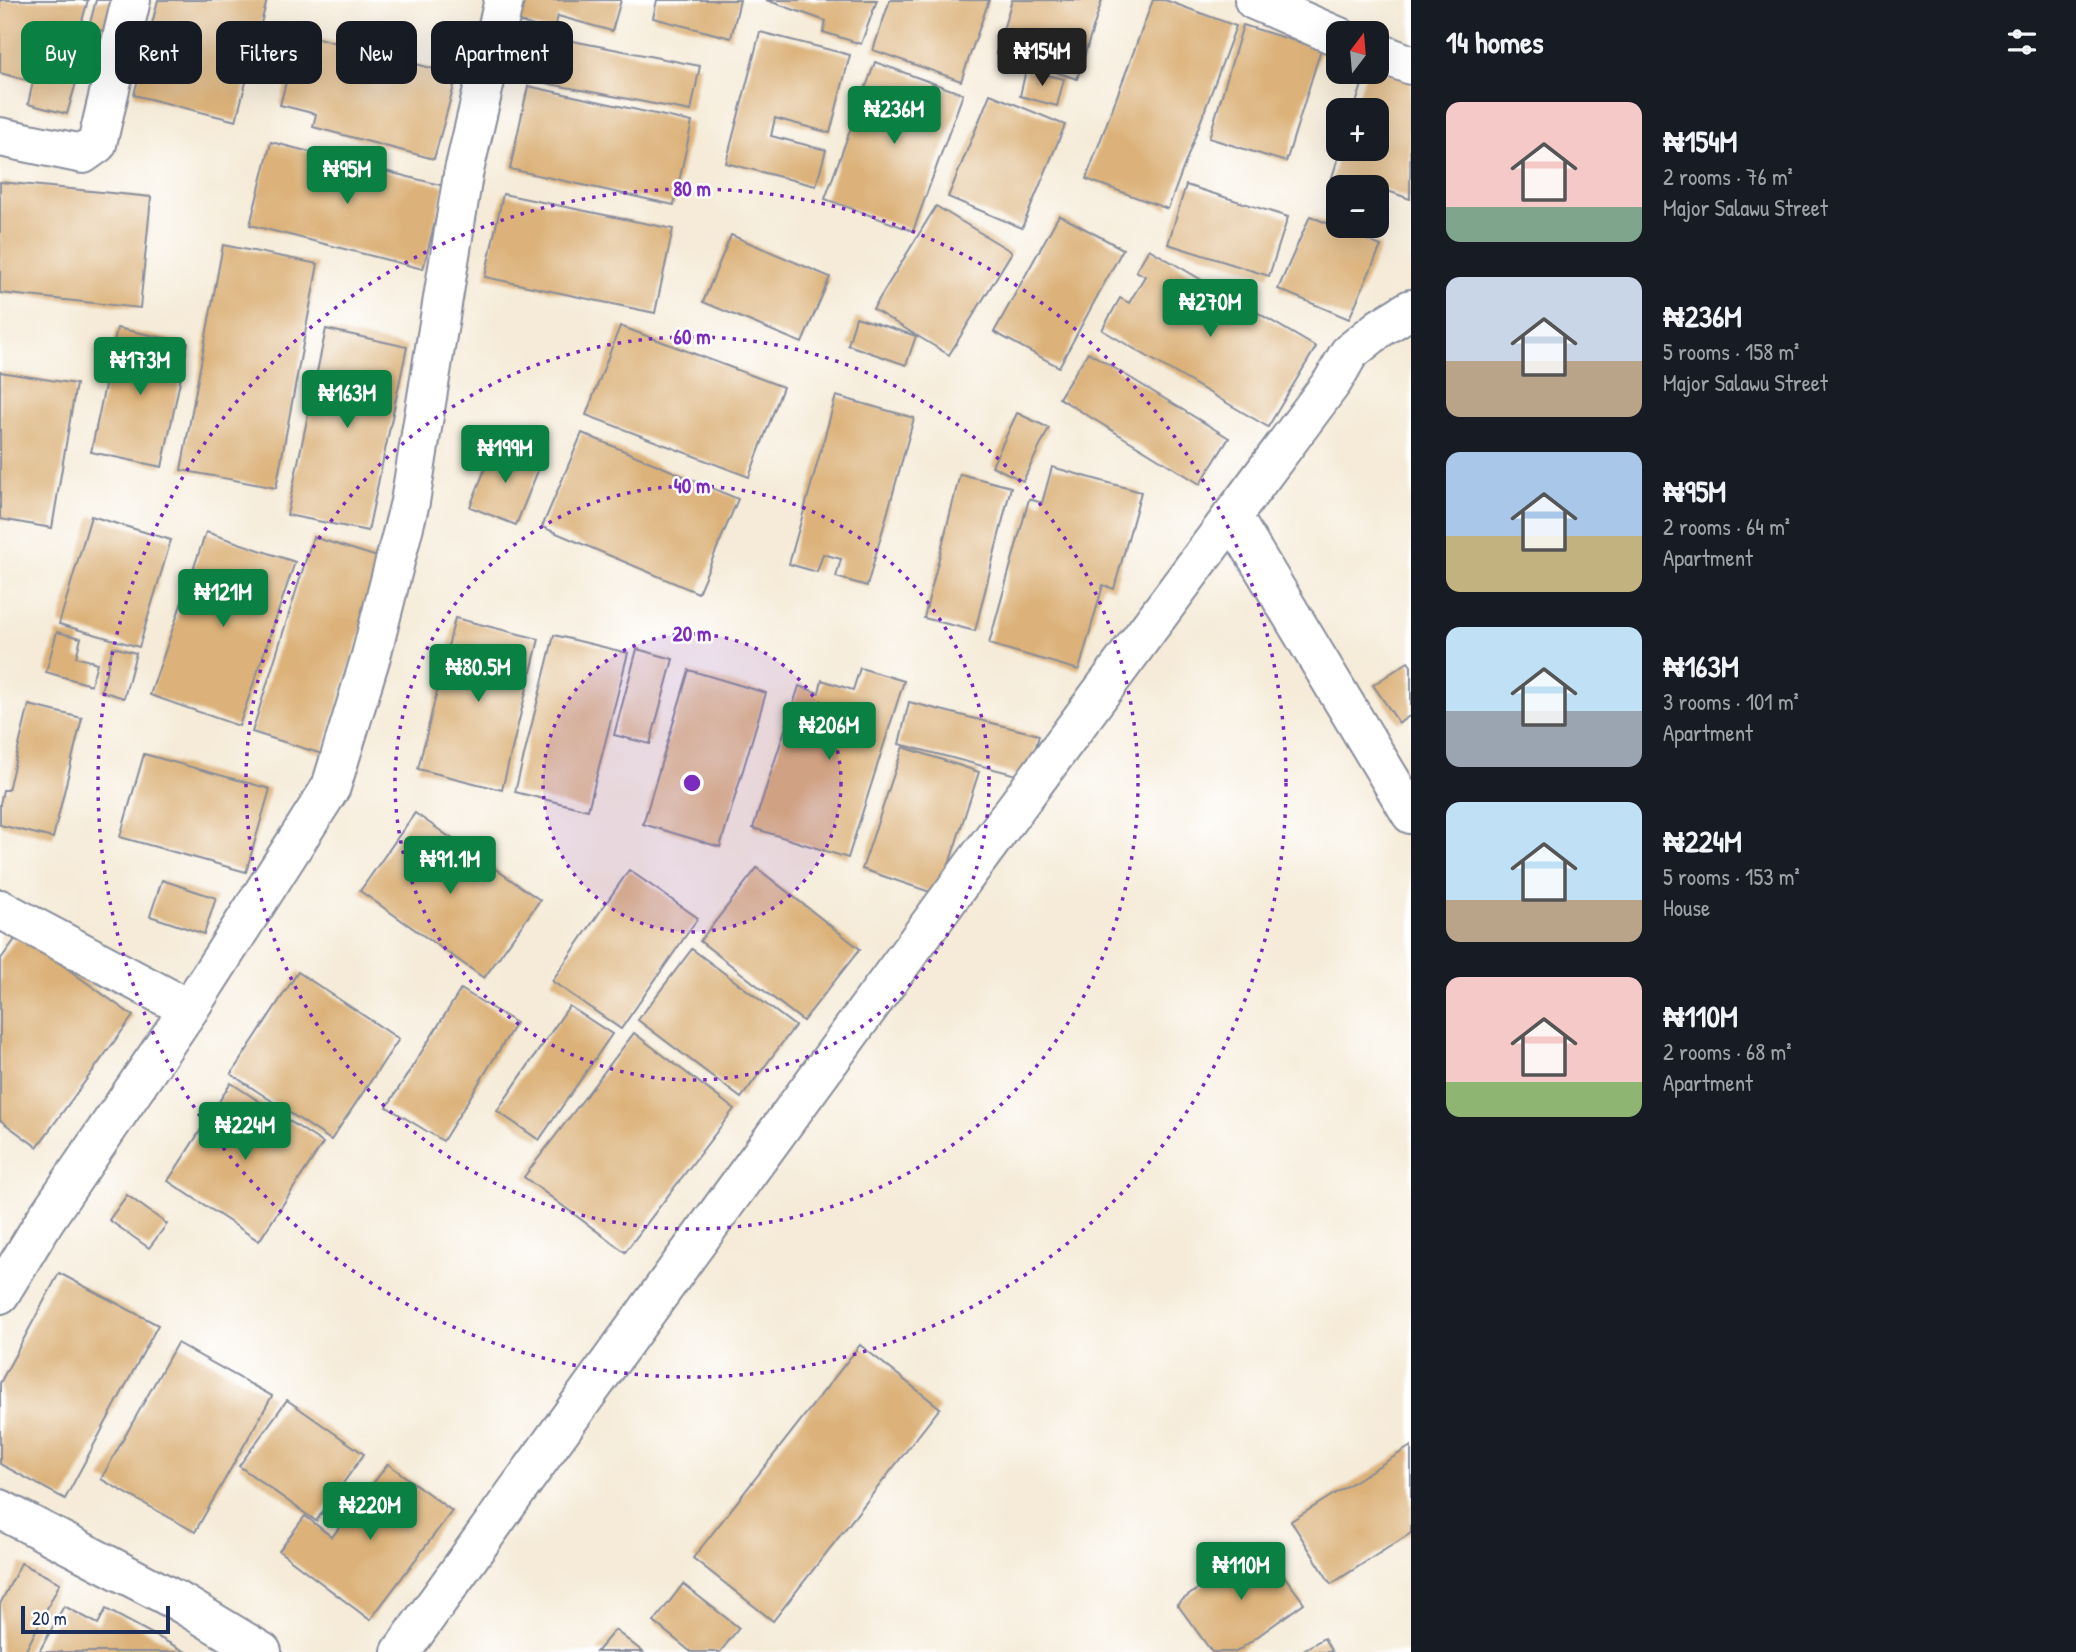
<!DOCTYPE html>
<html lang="en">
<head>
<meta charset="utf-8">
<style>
	body { margin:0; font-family:"Patrick Hand",sans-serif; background:#242831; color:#f1f3f6; height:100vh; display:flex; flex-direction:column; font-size:26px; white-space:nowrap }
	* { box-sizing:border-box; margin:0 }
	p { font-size:23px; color:#9ea1a6 }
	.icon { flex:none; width:38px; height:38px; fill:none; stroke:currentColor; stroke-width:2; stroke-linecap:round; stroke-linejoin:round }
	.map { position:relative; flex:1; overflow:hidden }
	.side { display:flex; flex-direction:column; background:#171b24; width:665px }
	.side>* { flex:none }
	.top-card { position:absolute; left:21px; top:21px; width:665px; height:63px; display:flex; gap:14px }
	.needle { width:46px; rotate:16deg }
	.controls { position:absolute; left:1326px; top:21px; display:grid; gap:14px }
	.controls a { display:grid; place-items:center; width:63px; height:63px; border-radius:14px; background:#171b24; box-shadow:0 7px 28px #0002; font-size:35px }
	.scale { position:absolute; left:21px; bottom:18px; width:149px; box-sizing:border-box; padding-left:7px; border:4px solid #1b2f5e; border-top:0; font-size:19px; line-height:24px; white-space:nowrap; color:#1b2f5e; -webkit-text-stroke:5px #fff; paint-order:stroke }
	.price { position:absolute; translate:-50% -60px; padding:0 16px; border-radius:7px; background:#0b8043; color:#fff; font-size:23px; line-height:46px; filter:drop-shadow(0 2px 4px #0008) }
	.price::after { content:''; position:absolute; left:50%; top:42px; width:21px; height:16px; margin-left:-10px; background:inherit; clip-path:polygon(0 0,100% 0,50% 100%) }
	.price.on { background:#222; color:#fff }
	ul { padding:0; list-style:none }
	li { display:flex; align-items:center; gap:21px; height:175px; padding:0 35px }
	li span { display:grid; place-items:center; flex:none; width:196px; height:140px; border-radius:14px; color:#555 }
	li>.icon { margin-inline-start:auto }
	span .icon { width:84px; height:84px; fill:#fffc; stroke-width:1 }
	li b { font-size:30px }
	h2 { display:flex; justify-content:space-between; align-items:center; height:84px; padding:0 35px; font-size:30px }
	.chip { padding:0 24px; border-radius:14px; background:#171b24; box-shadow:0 7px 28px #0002; font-size:24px; line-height:63px }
	.chip.on { background:#0b8043; color:#fff }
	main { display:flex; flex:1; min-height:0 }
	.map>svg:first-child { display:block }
	.building { fill:#dcb27a }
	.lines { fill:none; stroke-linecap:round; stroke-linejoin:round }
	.street-casing { stroke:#888d9b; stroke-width:42 }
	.street { stroke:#fff; stroke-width:38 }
	.ring { fill:none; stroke:#7b2cbf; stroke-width:3.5; stroke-dasharray:3.5 7 }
	.centre { fill:#7b2cbf; stroke:#fff; stroke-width:3.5 }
	.ring-label { font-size:21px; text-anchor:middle; font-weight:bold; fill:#7b2cbf; stroke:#fff; stroke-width:5; stroke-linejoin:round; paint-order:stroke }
</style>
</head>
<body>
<main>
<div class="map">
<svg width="1411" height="1652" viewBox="0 0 1411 1652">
	<rect width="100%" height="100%" fill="#fff"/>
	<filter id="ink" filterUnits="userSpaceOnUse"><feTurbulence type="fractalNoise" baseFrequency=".0143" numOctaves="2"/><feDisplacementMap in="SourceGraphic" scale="14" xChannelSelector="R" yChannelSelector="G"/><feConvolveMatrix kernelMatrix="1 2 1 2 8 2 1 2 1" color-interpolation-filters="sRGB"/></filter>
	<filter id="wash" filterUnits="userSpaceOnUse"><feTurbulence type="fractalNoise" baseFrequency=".00686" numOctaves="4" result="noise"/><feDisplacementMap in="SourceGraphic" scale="28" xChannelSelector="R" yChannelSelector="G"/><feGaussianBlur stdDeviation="1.57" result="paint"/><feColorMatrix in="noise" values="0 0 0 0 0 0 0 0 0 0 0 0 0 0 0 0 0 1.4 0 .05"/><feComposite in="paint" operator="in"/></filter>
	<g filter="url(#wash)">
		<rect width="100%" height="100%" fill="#f5ebd8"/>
		<g id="blocks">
			<g class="building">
				<path d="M 0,0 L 88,0 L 77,38 L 88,41 L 67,114 L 28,104 L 33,82 L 0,73 Z"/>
				<path d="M 96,0 L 124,0 L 115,34 L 89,27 Z"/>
				<path d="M 158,0 L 267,0 L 236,121 L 134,95 Z"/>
				<path d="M 523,0 L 621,0 L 612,31 L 558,16 L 554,32 L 517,21 Z"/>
				<path d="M 657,0 L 740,0 L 731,38 L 653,18 Z"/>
				<path d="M 766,0 L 877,0 L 861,44 L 823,32 L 826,21 Z"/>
				<path d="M 890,0 L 989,0 L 961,81 L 873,50 Z"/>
				<path d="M 1012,0 L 1102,0 L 1077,79 L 996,53 Z"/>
				<path d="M 1153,0 L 1165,0 L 1236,26 L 1168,209 L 1086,179 Z"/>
				<path d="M 1243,25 L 1321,49 L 1286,162 L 1209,138 Z"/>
				<path d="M 760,32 L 850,55 L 830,133 L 775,118 L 771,136 L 826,150 L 816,186 L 726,163 Z"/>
				<path d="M 299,33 L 457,75 L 434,159 L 313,127 L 316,114 L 280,105 Z"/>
				<path d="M 537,34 L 700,66 L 691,111 L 529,80 Z"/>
				<path d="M 875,62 L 963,94 L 913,231 L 825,199 Z"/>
				<path d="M 1026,70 L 1064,79 L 1057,106 L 1020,96 Z"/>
				<path d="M 1366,72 L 1411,73 L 1410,199 L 1377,187 L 1339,187 L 1339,196 L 1327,193 L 1341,149 L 1377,149 L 1377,110 L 1354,110 Z"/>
				<path d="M 528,86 L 692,122 L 674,205 L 510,169 Z"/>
				<path d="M 990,94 L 1065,125 L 1022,228 L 948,197 Z"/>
				<path d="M 271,142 L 444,186 L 423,269 L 250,225 Z"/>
				<path d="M 0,182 L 151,197 L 140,308 L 0,293 Z"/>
				<path d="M 1186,185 L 1288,217 L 1269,276 L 1168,244 Z"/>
				<path d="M 503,194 L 673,229 L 655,313 L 485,277 Z"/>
				<path d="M 936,206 L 1012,252 L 949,355 L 873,309 Z"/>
				<path d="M 1059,215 L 1123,249 L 1059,367 L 994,332 Z"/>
				<path d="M 1310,216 L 1381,246 L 1349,319 L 1278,289 Z"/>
				<path d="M 731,235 L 830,277 L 802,343 L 703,302 Z"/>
				<path d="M 223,245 L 318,264 L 276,488 L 181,470 Z"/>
				<path d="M 1149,249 L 1316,347 L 1268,427 L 1102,330 L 1120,298 L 1129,303 L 1145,276 L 1136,271 Z"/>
				<path d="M 856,317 L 916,336 L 906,365 L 848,345 Z"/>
				<path d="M 620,326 L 783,387 L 749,477 L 586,415 Z"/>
				<path d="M 117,328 L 188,343 L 162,467 L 91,452 Z"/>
				<path d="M 326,329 L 407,347 L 368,531 L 287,515 Z"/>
				<path d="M 1088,352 L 1229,438 L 1200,484 L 1059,398 Z"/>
				<path d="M 0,372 L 76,384 L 52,528 L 0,519 Z"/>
				<path d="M 836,396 L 914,418 L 867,586 L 836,577 L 841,559 L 823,554 L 817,572 L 789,564 Z"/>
				<path d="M 1017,413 L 1049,428 L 1023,481 L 992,466 Z"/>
				<path d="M 582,433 L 738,499 L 698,593 L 542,527 Z"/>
				<path d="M 495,444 L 541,463 L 516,525 L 470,507 Z"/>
				<path d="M 1052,467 L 1141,492 L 1114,589 L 1103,585 L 1079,670 L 989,644 L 1029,499 L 1042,503 Z"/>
				<path d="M 960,474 L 1011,487 L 975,631 L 924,618 Z"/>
				<path d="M 91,516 L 171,540 L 139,647 L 59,624 Z"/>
				<path d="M 206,532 L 295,562 L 239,726 L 150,695 Z"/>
				<path d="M 313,537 L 384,559 L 322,754 L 252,732 Z"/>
				<path d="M 455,618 L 539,639 L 502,790 L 418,769 Z"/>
				<path d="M 57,632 L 81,638 L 76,657 L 97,663 L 91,685 L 46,672 Z"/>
				<path d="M 554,635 L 628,653 L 588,810 L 515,792 Z"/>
				<path d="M 113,647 L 136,653 L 124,698 L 101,691 Z"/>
				<path d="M 637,649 L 673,659 L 650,744 L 614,735 Z"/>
				<path d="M 1408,662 L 1411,666 L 1411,715 L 1399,723 L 1373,685 Z"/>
				<path d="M 860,668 L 904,681 L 848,858 L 753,828 L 799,686 L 819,693 L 822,680 L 853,690 Z"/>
				<path d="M 689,670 L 766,693 L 720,847 L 643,824 Z"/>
				<path d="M 909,702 L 1039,735 L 1028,778 L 899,744 Z"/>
				<path d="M 29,705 L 82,718 L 53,838 L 0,825 L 0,804 L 3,790 L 8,790 Z"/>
				<path d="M 903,747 L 979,772 L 939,895 L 862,869 Z"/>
				<path d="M 144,754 L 270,789 L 246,872 L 120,837 Z"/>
				<path d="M 415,813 L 540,900 L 484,978 L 360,891 Z"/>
				<path d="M 757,868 L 860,949 L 803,1021 L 700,941 Z"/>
				<path d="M 629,870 L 698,918 L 621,1029 L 552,981 Z"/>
				<path d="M 162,880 L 216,898 L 204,934 L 150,916 Z"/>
				<path d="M 19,934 L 133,1016 L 37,1147 L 0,1120 L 0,960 Z"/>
				<path d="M 692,949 L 795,1026 L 741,1098 L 638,1020 Z"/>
				<path d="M 298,972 L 399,1039 L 331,1140 L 231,1074 Z"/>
				<path d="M 461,989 L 516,1023 L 443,1141 L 387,1107 Z"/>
				<path d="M 569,1006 L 612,1034 L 539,1140 L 497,1111 Z"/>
				<path d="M 634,1033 L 734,1109 L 625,1252 L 524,1177 Z"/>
				<path d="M 231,1083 L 323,1143 L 259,1241 L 168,1181 Z"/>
				<path d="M 127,1195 L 167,1224 L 149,1248 L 109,1220 Z"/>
				<path d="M 59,1273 L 158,1325 L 65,1499 L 0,1464 L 0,1383 Z"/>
				<path d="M 177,1343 L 272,1396 L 195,1532 L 101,1479 Z"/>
				<path d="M 860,1345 L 940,1408 L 773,1621 L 693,1558 Z"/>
				<path d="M 287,1400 L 364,1454 L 316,1521 L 239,1466 Z"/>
				<path d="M 1411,1446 L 1411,1533 L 1331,1584 L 1291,1521 Z"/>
				<path d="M 388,1464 L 452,1511 L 370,1620 L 279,1551 L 305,1516 L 332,1537 Z"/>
				<path d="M 1260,1543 L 1304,1603 L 1236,1652 L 1212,1652 L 1177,1604 Z"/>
				<path d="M 21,1563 L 60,1583 L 25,1652 L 0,1652 L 0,1604 Z"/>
				<path d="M 683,1584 L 739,1628 L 720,1652 L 691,1652 L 654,1622 Z"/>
				<path d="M 64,1606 L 98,1624 L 106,1609 L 186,1652 L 39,1652 Z"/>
				<path d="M 615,1630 L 643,1652 L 596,1652 Z"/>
				<path d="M 1324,1638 L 1332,1652 L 1300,1652 Z"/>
			</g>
		</g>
	</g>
	<g filter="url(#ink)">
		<use href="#blocks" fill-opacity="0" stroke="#888d9b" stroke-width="2"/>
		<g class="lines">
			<g class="street-casing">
				<g id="street">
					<path d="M 1254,0 L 1339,37"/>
					<path d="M 1377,52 L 1411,65"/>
					<path d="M 0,137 L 83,154 L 97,144 L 131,0"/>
					<path d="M 1232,516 L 1411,814"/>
					<path d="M 0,909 L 189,1009"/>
					<path d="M 0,1294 L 45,1220 L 189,1009 L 331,787 L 371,656 L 410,502 L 463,175 L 504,0"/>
					<path d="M 0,1509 L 181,1603 L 262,1652"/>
					<path d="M 401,1652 C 707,1225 1018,802 1333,381 L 1349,353 L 1380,328 L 1411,309"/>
				</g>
			</g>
			<use href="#street" class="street"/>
		</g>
	</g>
	<circle cx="692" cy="783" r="149" fill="#7b2cbf" fill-opacity=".12"/>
	<g class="ring">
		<circle cx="692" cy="783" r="149"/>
		<circle cx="692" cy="783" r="297"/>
		<circle cx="692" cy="783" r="446"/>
		<circle cx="692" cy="783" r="594"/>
	</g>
	<circle cx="692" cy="783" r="10" class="centre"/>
	<g class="ring-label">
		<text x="692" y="196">80 m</text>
		<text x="692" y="344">60 m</text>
		<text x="692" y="493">40 m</text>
		<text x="692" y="641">20 m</text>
	</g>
</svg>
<div class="controls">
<a><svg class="needle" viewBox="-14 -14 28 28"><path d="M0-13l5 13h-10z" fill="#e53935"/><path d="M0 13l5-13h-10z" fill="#9ea1a6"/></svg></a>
<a>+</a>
<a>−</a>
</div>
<div class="scale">20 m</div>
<b class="price on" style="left:1042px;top:88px">₦154M</b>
<b class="price" style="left:894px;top:146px">₦236M</b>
<b class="price" style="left:347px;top:206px">₦95M</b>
<b class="price" style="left:1210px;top:339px">₦270M</b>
<b class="price" style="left:140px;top:397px">₦173M</b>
<b class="price" style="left:347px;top:430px">₦163M</b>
<b class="price" style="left:505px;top:485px">₦199M</b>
<b class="price" style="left:223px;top:629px">₦121M</b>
<b class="price" style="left:478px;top:704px">₦80.5M</b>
<b class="price" style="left:829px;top:762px">₦206M</b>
<b class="price" style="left:450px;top:896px">₦91.1M</b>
<b class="price" style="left:245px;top:1162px">₦224M</b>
<b class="price" style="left:370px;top:1542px">₦220M</b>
<b class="price" style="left:1241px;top:1602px">₦110M</b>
<div class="top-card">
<a class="chip on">Buy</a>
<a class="chip">Rent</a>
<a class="chip">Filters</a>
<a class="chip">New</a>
<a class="chip">Apartment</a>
</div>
</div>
<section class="side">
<h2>14 homes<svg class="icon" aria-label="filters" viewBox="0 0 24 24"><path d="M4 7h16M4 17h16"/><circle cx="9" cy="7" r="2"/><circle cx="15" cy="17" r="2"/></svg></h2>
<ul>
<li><span style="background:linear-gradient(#f6c9c9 75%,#7fa58c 0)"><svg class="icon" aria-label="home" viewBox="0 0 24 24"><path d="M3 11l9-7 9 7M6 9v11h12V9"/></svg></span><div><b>₦154M</b><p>2 rooms · 76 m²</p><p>Major Salawu Street</p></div></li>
<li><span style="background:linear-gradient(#c9d6e8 60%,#b9a48a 0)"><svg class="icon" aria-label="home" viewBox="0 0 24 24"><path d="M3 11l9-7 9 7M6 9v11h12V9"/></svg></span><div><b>₦236M</b><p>5 rooms · 158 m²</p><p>Major Salawu Street</p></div></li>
<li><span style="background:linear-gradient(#a9c7e8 60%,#c2b280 0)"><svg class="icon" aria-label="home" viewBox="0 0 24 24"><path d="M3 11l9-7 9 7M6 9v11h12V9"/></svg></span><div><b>₦95M</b><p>2 rooms · 64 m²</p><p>Apartment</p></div></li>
<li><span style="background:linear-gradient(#bfe0f5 60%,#9aa5b1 0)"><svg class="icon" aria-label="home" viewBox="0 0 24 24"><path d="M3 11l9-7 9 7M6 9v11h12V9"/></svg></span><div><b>₦163M</b><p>3 rooms · 101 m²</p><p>Apartment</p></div></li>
<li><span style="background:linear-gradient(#bfe0f5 70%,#b9a48a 0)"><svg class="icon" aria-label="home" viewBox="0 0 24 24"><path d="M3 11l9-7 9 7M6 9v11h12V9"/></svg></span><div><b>₦224M</b><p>5 rooms · 153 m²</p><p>House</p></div></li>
<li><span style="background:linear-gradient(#f6c9c9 75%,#8fb573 0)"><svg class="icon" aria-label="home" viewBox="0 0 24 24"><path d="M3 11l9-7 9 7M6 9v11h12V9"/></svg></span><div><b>₦110M</b><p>2 rooms · 68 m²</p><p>Apartment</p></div></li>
</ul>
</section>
</main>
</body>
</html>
